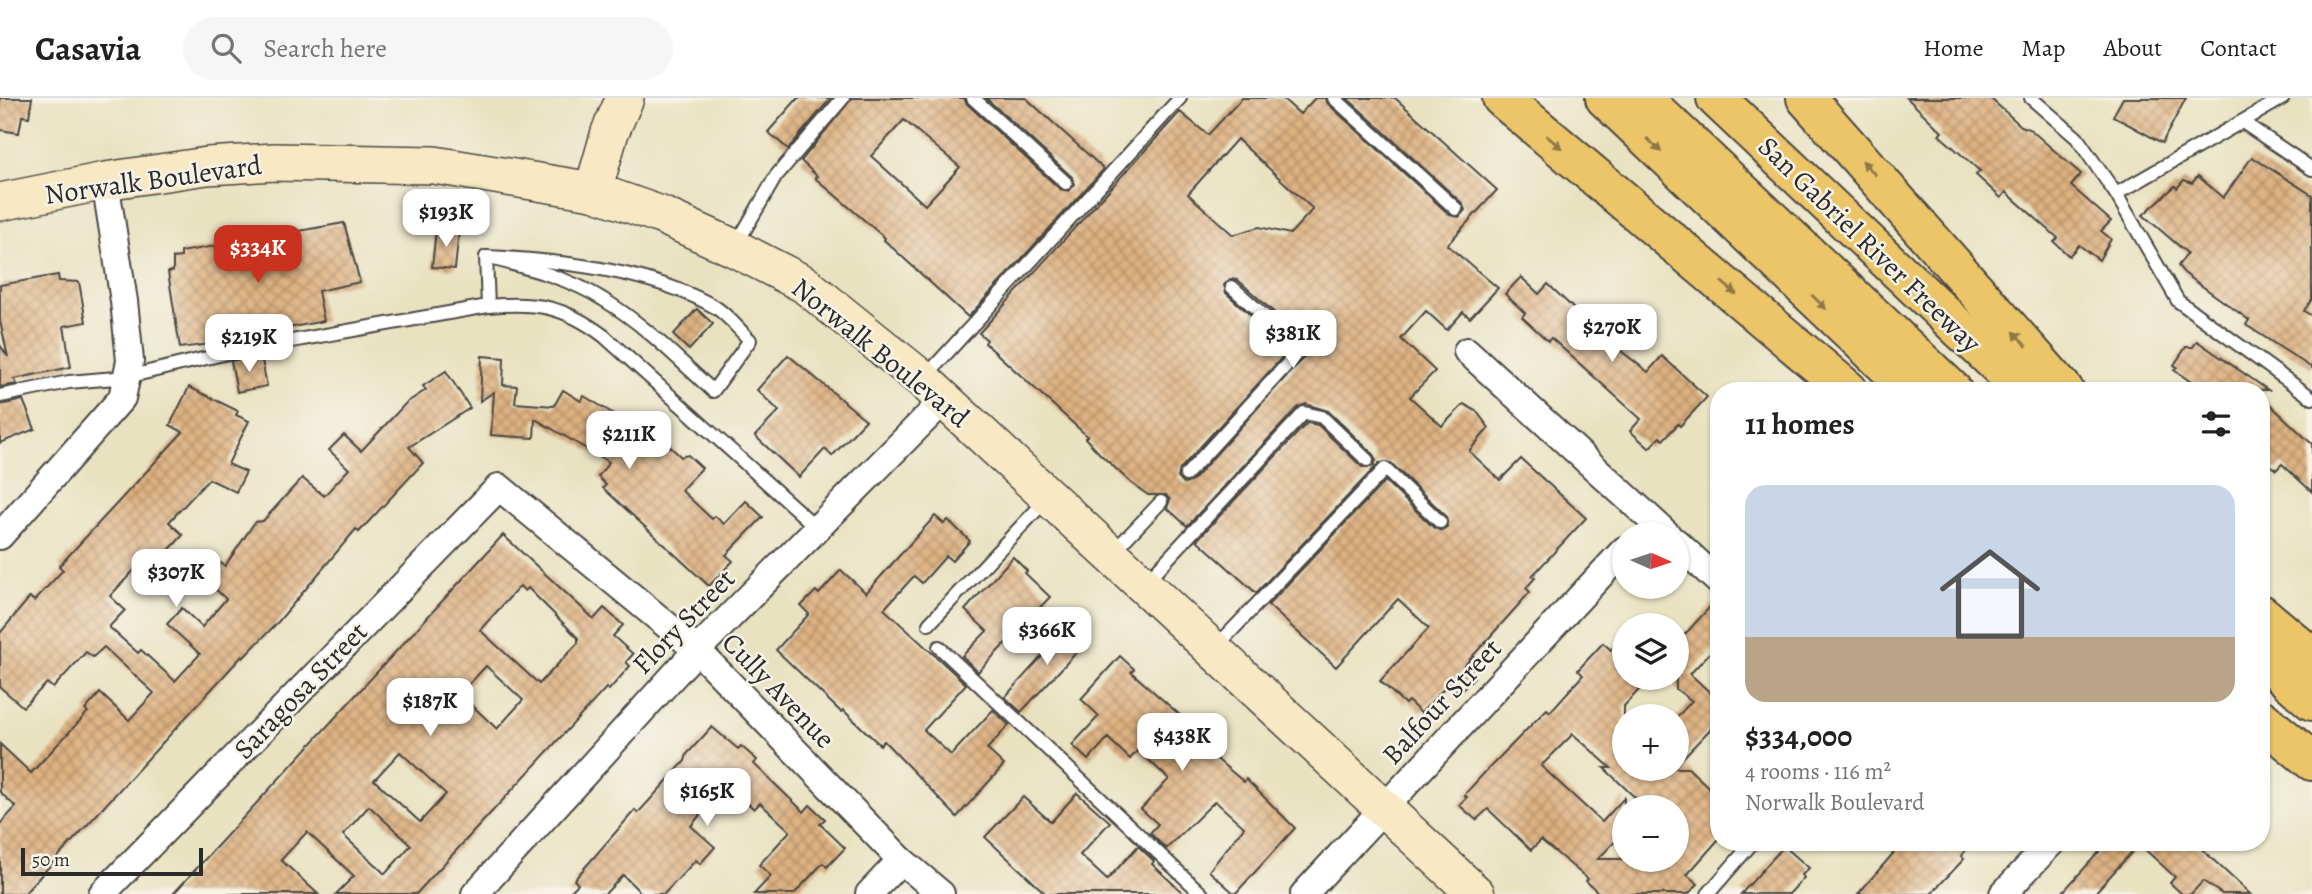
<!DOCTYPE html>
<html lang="en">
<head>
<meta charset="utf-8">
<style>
	body { margin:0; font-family:Alegreya,serif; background:#f6f6f6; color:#202124; height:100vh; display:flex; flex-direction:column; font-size:26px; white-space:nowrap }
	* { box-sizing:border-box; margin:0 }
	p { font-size:23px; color:#757577 }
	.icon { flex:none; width:38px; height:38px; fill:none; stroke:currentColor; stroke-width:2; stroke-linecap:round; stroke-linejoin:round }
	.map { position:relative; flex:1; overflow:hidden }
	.drawer { position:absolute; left:1710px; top:284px; width:560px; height:469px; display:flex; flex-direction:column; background:#fff; border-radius:28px; box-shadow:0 2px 5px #0004 }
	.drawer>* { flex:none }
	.needle { width:46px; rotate:93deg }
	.tools { position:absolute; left:1612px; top:424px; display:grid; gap:14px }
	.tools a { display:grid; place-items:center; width:77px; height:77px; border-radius:50%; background:#fff; box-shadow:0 2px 5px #0004; font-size:35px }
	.scale { position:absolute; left:21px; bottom:18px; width:182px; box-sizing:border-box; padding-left:7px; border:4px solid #2b2b2b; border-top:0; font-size:19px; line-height:24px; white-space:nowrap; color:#2b2b2b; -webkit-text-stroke:5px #f7f3e8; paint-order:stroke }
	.price { position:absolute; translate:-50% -60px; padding:0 16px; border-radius:14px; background:#fff; color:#222; font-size:23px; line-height:46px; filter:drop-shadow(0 2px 4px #0008) }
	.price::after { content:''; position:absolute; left:50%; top:42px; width:21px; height:16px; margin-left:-10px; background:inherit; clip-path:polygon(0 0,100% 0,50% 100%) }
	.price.on { background:#c8321e; color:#fff }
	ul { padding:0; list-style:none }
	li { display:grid; align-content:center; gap:14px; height:371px; padding:0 35px }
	li span { display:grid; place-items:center; height:217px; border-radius:21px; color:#555 }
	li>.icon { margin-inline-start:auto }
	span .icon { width:126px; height:126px; fill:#fffc; stroke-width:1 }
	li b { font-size:30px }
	h2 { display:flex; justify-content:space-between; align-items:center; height:84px; padding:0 35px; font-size:30px }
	header { display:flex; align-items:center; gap:42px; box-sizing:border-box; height:98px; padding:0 35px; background:#fff; border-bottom:2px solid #e0e0e0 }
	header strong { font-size:33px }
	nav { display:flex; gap:38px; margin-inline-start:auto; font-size:24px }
	.search { width:490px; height:63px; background:#f6f6f6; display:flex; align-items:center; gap:18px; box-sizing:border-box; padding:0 24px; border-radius:38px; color:#757577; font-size:26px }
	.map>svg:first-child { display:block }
	.building { fill:url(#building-cross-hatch); fill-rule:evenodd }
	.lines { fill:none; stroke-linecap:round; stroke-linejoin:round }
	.service-casing { stroke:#484642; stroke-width:16 }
	.minor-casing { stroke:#484642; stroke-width:30 }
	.secondary-casing { stroke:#484642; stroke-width:40 }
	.motorway-casing { stroke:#484642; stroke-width:42 }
	.service { stroke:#fff; stroke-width:12 }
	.minor { stroke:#fff; stroke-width:26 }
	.secondary { stroke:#f8e8c3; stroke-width:37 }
	.motorway { stroke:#edc569; stroke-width:38 }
	.oneway { fill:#8c784a }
	.labels { text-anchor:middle; stroke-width:5; stroke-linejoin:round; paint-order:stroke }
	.street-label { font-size:28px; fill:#2b2b2b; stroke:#f7f3e8 }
</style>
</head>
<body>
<header>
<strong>Casavia</strong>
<div class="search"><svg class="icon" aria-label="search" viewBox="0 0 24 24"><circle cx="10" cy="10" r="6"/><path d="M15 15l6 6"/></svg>Search here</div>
<nav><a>Home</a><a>Map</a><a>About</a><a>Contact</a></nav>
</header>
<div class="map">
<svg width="2312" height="796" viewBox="0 0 2312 796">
	<defs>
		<pattern id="building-cross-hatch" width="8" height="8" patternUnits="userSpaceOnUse" patternTransform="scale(1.75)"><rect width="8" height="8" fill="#deb281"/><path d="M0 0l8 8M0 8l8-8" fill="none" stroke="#b4916a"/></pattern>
	</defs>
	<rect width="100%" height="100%" fill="#f7f3e8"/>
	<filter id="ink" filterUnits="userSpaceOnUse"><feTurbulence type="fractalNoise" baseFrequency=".0143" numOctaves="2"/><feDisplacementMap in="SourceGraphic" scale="14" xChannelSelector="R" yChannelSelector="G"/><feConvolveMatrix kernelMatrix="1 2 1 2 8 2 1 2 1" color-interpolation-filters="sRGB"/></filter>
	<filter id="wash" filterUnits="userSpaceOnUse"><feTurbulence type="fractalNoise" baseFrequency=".00686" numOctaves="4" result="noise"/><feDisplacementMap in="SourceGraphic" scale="28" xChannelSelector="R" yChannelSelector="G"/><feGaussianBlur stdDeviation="1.57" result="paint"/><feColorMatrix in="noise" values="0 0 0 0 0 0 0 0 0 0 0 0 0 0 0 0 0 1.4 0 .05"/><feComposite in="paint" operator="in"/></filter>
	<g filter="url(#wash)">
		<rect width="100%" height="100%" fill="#e9e2c1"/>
		<g id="blocks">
			<g class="building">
				<path d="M 0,0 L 32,0 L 29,19 L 22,18 L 19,35 L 0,32 Z"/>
				<path d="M 798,0 L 831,0 L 788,51 L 768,34 Z"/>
				<path d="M 852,0 L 964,0 L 967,6 L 1060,91 L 1069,93 L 1075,86 L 1072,79 L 986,0 L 1026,0 L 1104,71 L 968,219 L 884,142 L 885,140 L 815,80 L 817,78 L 801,63 ZM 904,22 L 960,69 L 925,107 L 871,58 Z"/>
				<path d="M 1242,0 L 1282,0 L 1300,16 L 1315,0 L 1325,0 L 1328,6 L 1450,117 L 1459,119 L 1465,112 L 1462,105 L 1347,0 L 1395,0 L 1497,92 L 1447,147 L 1498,190 L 1470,220 L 1463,214 L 1447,232 L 1426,213 L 1401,241 L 1435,273 L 1410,299 L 1442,328 L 1464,306 L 1477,314 L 1489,330 L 1469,353 L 1500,382 L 1521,361 L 1586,420 L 1532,478 L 1535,480 L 1526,490 L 1530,494 L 1463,569 L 1474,579 L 1459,595 L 1449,585 L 1421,615 L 1408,603 L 1405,606 L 1380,583 L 1429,530 L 1398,501 L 1336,569 L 1268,507 L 1385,383 L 1434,430 L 1442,433 L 1447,430 L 1446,418 L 1391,365 L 1379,365 L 1256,495 L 1197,442 L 1307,325 L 1318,327 L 1362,369 L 1373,368 L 1376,363 L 1373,356 L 1328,313 L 1306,306 L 1298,309 L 1187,428 L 1167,410 L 1170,402 L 1166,397 L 1148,397 L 1131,385 L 1100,356 L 1085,340 L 1087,338 L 985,245 L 987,242 L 979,235 L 1180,14 L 1208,37 ZM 1237,41 L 1313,111 L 1290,136 L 1259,129 L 1233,137 L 1188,96 ZM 1230,181 L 1238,182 L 1307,244 L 1310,252 L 1192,383 L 1185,386 L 1178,380 L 1180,371 L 1289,252 L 1226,195 L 1224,187 Z"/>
				<path d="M 1907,0 L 1990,0 L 2021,28 L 2031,32 L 2081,76 L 2071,88 L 2111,123 L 2101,133 L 2111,141 L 2099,162 L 2079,147 L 2069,158 L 2054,144 L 2058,140 L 2006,94 L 2001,100 L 1976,77 L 1980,73 L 1939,37 L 1942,34 Z"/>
				<path d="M 2123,0 L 2186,0 L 2162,45 L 2113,18 Z"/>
				<path d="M 2252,59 L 2312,97 L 2312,201 L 2304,213 L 2312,218 L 2312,270 L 2246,227 L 2249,222 L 2184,175 L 2178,168 L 2187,155 L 2143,117 L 2175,88 L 2177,90 L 2184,82 L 2192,85 L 2198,78 L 2223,100 Z"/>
				<path d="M 344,125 L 360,184 L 318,193 L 324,223 L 257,236 L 258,240 L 180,250 L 168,174 L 173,173 L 173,160 L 181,159 L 181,154 Z"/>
				<path d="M 436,131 L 459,133 L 455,171 L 432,169 Z"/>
				<path d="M 58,177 L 59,183 L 79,184 L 86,224 L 64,228 L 71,269 L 14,281 L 17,286 L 0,289 L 0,247 L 8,259 L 0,223 L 0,187 Z"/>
				<path d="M 1521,179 L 1539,196 L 1548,186 L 1603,239 L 1648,274 L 1662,258 L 1707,299 L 1680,328 L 1678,326 L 1663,342 L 1660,339 L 1649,350 L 1630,333 L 1641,321 L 1551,240 L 1548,243 L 1522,219 L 1525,215 L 1505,196 Z"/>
				<path d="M 697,211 L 713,226 L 689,252 L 673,237 Z"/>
				<path d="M 2197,243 L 2268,292 L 2203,292 L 2174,272 L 2177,269 L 2174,267 L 2186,249 L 2193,249 Z"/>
				<path d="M 261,257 L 267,288 L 237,294 L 231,263 Z"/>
				<path d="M 788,257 L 866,322 L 832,358 L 825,351 L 799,379 L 755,338 L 779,313 L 757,292 Z"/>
				<path d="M 482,258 L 504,260 L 503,287 L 517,288 L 515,305 L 554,308 L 563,292 L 581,303 L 584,298 L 629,325 L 636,317 L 681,359 L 688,357 L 702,370 L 681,392 L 712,421 L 715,418 L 724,426 L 746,403 L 763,419 L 726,457 L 733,463 L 709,488 L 603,390 L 606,387 L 598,379 L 609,364 L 535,321 L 534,340 L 491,337 L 494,294 L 480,303 Z"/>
				<path d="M 446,273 L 470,310 L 409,349 L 423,365 L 359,434 L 356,431 L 278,524 L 243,560 L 242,558 L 24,796 L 0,796 L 0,726 L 16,709 L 0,694 L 0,646 L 31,675 L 88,614 L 85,612 L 100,595 L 129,622 L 154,595 L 104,549 L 93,559 L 86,554 L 53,590 L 47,585 L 23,609 L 0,589 L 0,535 L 30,499 L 34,503 L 63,472 L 59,468 L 183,334 L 170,327 L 189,289 L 238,313 L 236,317 L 249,323 L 228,366 L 246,374 L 236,394 L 209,381 L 169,424 L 183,437 L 160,462 L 170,471 L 156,486 L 137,469 L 110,498 L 125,512 L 109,529 L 138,555 L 141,552 L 175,583 L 200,556 L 167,526 L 182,510 L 202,529 L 226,501 L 206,482 L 221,465 L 225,468 L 255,424 L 263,423 L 302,380 L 324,398 L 349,371 L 329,352 L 344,337 L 361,353 L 406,305 L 426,292 L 423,288 Z"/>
				<path d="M 2261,298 L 2312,346 L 2312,394 L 2282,366 L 2276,372 L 2261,358 Z"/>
				<path d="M 23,302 L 35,331 L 0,345 L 0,307 Z"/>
				<path d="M 935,418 L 944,426 L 948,422 L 970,443 L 952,463 L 946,458 L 922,485 L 914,478 L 884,511 L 966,586 L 924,632 L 951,657 L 993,612 L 1009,627 L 987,651 L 1004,667 L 957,719 L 884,643 L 880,647 L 843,612 L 841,614 L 776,552 L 809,516 L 801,508 L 816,493 L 819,496 L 841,472 L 866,495 Z"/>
				<path d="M 503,437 L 594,521 L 604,510 L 623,527 L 613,538 L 633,556 L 626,564 L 630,568 L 609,592 L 606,590 L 416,796 L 336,796 L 354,778 L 307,734 L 281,762 L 318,796 L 173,796 ZM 520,488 L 525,493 L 528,490 L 578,540 L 578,545 L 539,586 L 480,532 ZM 486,568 L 523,602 L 497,631 L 460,596 ZM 400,654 L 446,696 L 420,724 L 374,682 ZM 369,708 L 411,747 L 385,776 L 343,737 Z"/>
				<path d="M 1013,459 L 1027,473 L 1025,475 L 1050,499 L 978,574 L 962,558 L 987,533 L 965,512 Z"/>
				<path d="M 1718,500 L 1718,546 L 1690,576 L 1718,602 L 1718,623 L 1676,667 L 1676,620 L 1692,603 L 1676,591 L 1676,546 Z"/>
				<path d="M 1072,525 L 1089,541 L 1021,614 L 1005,599 Z"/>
				<path d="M 1624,538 L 1624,579 L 1651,579 L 1624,608 L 1624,670 L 1688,670 L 1718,698 L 1718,742 L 1687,777 L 1698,786 L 1688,796 L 1600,796 L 1586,783 L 1588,781 L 1541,742 L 1531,752 L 1488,711 L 1476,722 L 1459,707 L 1467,699 L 1464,697 L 1487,672 L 1547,611 L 1550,614 L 1583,577 L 1578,572 L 1603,545 L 1611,552 ZM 1573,636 L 1611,670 L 1604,670 L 1645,709 L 1676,709 L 1676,761 L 1598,761 L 1624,734 L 1624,700 L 1602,724 L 1541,668 Z"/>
				<path d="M 1120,558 L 1134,571 L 1131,574 L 1198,633 L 1196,636 L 1208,647 L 1205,650 L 1212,657 L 1244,684 L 1246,681 L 1295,730 L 1235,796 L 1209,773 L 1244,729 L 1215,703 L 1166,751 L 1150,735 L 1158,726 L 1141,711 L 1169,681 L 1138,652 L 1130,661 L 1108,640 L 1088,662 L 1072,647 L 1099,618 L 1081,601 Z"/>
				<path d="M 712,629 L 738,651 L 741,648 L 757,662 L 754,666 L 804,714 L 810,707 L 825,721 L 820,726 L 845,750 L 827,769 L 823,765 L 794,796 L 754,796 L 771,778 L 759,767 L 790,733 L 760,705 L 754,711 L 726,685 L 691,728 L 715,749 L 700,766 L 696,762 L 664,796 L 642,796 L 623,777 L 605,796 L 568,796 L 578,786 L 574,782 L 635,712 L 638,715 L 685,663 L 687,656 Z"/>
				<path d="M 1077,695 L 1110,724 L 1080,757 L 1107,782 L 1138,748 L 1154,763 L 1152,766 L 1184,796 L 1046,796 L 985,739 L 1023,699 L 1051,724 Z"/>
				<path d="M 1903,744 L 1973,744 L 1961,758 L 1964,761 L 1931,796 L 1858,796 Z"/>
				<path d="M 2108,744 L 2194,744 L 2250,796 L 2222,796 L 2203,783 L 2191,796 L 2182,796 L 2170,785 L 2175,779 L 2139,746 L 2094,796 L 2061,796 Z"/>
				<path d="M 1784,748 L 1809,770 L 1802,777 L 1804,780 L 1789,796 L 1741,796 Z"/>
			</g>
		</g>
	</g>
	<g filter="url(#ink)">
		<use href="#blocks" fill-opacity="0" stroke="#484642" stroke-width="2"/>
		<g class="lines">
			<g class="service-casing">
				<g id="service">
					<path d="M 973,0 L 1066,85"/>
					<path d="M 1334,0 L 1456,111"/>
					<path d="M 2031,0 L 2077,40 L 2116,96 L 2178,203 L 2312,300"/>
					<path d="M 2244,25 L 2312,71"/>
					<path d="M 2116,96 L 2283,0"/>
					<path d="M 736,147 L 776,78 L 843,0"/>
					<path d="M 486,159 C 557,162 653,173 715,209 C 728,217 739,232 750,242 L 713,293 C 678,261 644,226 604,202 C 570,180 525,169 486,159 L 488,208"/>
					<path d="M 925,279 L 1180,0"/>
					<path d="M 0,298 L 69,284 L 127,279 L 236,253 L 488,208 C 537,204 564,208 604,238 L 817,430"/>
					<path d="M 1186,377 L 1301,251 L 1232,189"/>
					<path d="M 1114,453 L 1161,404"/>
					<path d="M 1146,484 L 1304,315 L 1322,319 L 1367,362"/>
					<path d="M 929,526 L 1046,402"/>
					<path d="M 939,549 L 1202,796"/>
					<path d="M 1216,549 L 1385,371 L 1440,424"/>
					<path d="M 1708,796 L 1753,744"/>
				</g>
			</g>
			<g class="minor-casing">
				<g id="minor">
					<path d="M 1467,253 L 1667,436"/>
					<path d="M 0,438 L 122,300 L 130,263 L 124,203 L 105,83"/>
					<path d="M 1676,444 L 1718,483"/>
					<path d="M 102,796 L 499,389 L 697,552 L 901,762 L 941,796"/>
					<path d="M 475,796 L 697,552 L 945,301"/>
					<path d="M 869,796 L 901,762"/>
					<path d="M 1304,796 L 1624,452"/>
					<path d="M 2003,796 L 2052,744"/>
				</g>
			</g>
			<g class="secondary-casing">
				<g id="secondary">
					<path d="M 593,93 L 610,34 L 625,0"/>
					<path d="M 0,104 L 105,83 L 207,68 L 274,64 L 434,67 L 593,93 L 661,117 L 734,150 L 804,186 L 923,282 L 1476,796"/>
				</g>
			</g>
			<g class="motorway-casing">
				<g id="motorway">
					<path d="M 1502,0 L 1848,292"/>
					<path d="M 1605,0 L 1912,292"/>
					<path d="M 1642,0 L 1952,292"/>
					<path d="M 1716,0 L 2024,292"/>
					<path d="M 1806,0 L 2064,292"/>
					<path d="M 2261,516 L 2312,559"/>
					<path d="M 2261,558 L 2312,603"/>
					<path d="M 2261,621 L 2312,663"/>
				</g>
			</g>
			<use href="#service" class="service"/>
			<use href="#minor" class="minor"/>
			<use href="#secondary" class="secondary"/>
			<use href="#motorway" class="motorway"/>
		</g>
		<defs><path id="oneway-solid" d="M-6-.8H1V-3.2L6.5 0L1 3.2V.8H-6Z" transform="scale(1.75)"/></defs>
		<g class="oneway">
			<use href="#oneway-solid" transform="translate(1554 44) rotate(40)"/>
			<use href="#oneway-solid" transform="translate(1654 47) rotate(44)"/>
			<use href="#oneway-solid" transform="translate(1869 70) rotate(-132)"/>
			<use href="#oneway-solid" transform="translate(1729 190) rotate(40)"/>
			<use href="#oneway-solid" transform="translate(1819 204) rotate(44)"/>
			<use href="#oneway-solid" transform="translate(2020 241) rotate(-131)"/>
		</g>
	</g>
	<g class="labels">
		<g class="street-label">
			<text transform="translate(153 81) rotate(-8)" y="10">Norwalk Boulevard</text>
			<text transform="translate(1870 146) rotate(44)" y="10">San Gabriel River Freeway</text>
			<text transform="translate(881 254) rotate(39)" y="10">Norwalk Boulevard</text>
			<text transform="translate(683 523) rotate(-46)" y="10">Flory Street</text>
			<text transform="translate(300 592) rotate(-46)" y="10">Saragosa Street</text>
			<text transform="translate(779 592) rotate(46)" y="10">Cully Avenue</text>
			<text transform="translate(1441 603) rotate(-47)" y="10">Balfour Street</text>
		</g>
	</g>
</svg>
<div class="tools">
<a><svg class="needle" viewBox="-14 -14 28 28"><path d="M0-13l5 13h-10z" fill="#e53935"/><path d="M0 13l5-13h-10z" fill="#757577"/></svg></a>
<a><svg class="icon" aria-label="layers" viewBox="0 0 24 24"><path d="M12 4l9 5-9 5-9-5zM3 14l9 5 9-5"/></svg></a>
<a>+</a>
<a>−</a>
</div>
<div class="scale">50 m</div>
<b class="price" style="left:446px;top:151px">$193K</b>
<b class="price on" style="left:258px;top:187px">$334K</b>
<b class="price" style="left:1612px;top:266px">$270K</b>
<b class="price" style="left:1293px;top:272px">$381K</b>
<b class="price" style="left:249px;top:276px">$219K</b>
<b class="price" style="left:629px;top:373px">$211K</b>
<b class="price" style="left:176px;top:511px">$307K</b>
<b class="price" style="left:1047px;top:569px">$366K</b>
<b class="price" style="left:430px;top:640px">$187K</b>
<b class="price" style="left:1182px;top:675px">$438K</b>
<b class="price" style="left:707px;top:730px">$165K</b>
<section class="drawer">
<h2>11 homes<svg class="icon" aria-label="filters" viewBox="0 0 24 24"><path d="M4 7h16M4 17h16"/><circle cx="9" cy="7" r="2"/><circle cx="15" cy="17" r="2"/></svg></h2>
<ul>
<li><span style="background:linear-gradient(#c9d6e8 70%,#b9a48a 0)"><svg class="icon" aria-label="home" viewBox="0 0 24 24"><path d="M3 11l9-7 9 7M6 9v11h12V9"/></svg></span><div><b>$334,000</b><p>4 rooms · 116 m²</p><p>Norwalk Boulevard</p></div></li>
</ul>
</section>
</div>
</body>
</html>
